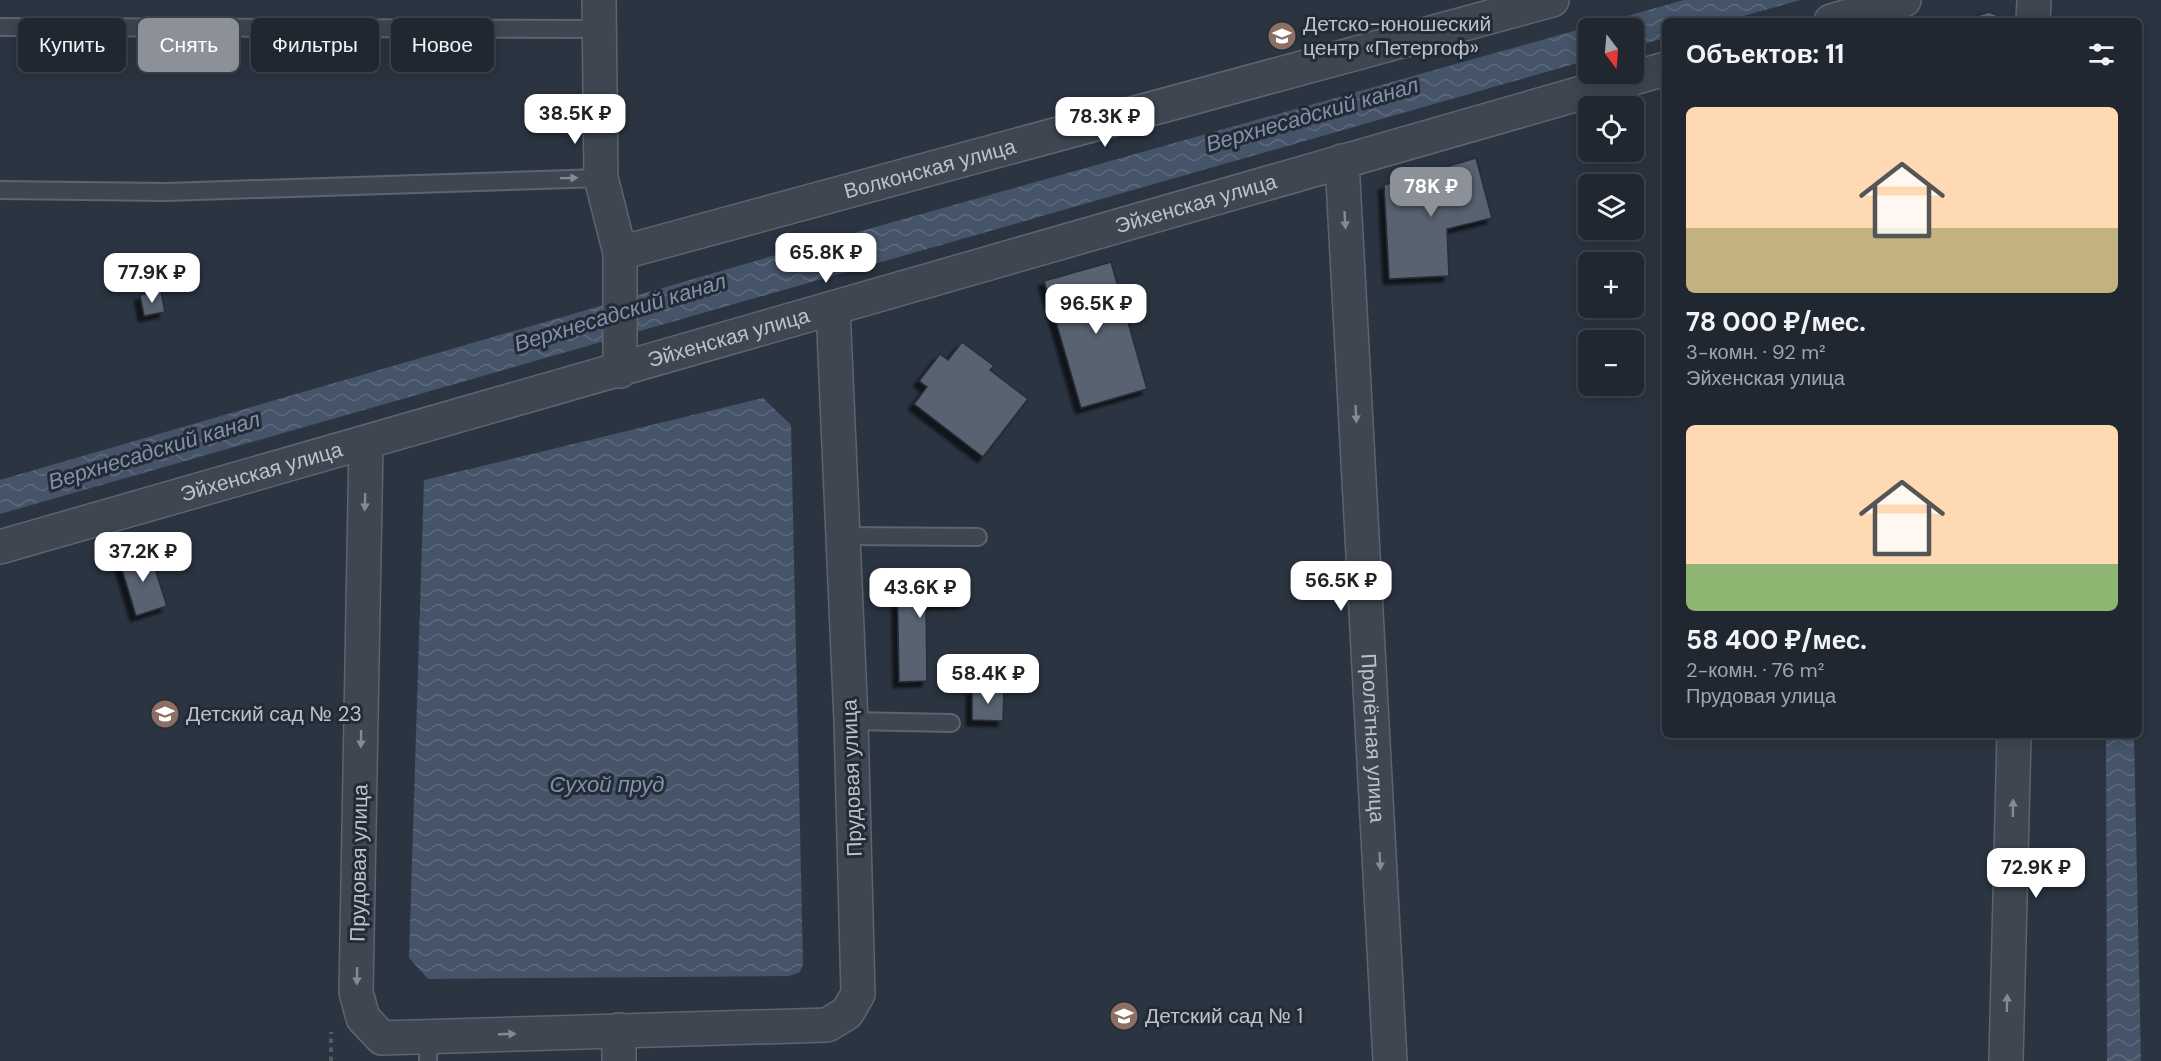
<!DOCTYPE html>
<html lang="ru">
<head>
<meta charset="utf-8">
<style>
	body { margin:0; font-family:"DM Sans",sans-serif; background:#282f39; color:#f1f3f6; height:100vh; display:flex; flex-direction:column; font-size:22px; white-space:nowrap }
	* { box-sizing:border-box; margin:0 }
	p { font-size:20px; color:#a2a5ab }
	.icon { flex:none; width:33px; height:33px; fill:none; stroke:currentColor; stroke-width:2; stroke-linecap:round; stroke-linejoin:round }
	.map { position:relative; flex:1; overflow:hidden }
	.panel { position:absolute; left:1662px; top:18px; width:480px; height:720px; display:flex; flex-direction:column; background:#202731; border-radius:9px; box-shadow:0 3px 15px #0003,0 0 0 2px #3d444d }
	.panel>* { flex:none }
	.top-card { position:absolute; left:18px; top:18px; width:570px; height:54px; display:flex; gap:12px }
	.needle { width:39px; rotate:164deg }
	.controls { position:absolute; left:1578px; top:18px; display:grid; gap:12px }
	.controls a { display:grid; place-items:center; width:66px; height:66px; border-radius:9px; background:#202731; box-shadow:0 3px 15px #0003,0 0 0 2px #3d444d; font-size:30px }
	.price { position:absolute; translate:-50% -51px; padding:0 14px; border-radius:12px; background:#fff; color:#222; font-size:20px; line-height:39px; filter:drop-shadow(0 2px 3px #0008) }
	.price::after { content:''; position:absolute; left:50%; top:36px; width:18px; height:14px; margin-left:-9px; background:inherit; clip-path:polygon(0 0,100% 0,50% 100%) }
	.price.active { background:#8c9099; color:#fff }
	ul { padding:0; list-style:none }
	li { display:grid; align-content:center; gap:12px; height:318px; padding:0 24px }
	li span { display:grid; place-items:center; height:186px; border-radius:9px; color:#555 }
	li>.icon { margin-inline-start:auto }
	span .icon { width:108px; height:108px; fill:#fffc; stroke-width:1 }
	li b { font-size:26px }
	h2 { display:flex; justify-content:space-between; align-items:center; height:72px; padding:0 24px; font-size:26px }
	.tag { padding:0 21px; border-radius:9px; background:#202731; box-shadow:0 3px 15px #0003,0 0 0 2px #3d444d; font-size:21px; line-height:54px }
	.tag.active { background:#8c9099; color:#fff }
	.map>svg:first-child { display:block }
	.water { fill:url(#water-waves) }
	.building { fill:#596270; stroke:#252d38; stroke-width:1.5; filter:url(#shadow) }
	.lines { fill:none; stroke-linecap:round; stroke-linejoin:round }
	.service-casing { stroke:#5d646e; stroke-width:20 }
	.minor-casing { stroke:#5d646e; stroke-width:36 }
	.path { stroke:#4d5e61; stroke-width:4; stroke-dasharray:4.5 4.5; stroke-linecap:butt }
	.service { stroke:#3f4651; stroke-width:16 }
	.minor { stroke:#3f4651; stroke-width:33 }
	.oneway { fill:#848a94 }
	.labels { text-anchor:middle; stroke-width:6; stroke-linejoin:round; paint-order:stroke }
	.poi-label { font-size:21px; fill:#bcc1cb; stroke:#232b36; text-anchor:start }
	.street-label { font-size:21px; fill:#bcc1cb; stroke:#232b36 }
	.water-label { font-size:22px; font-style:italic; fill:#8192aa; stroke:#232b36 }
</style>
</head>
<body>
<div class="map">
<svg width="2161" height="1061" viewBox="0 0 2161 1061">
	<defs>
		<pattern id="water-waves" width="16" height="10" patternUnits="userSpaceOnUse" patternTransform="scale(1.5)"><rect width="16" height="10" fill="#455469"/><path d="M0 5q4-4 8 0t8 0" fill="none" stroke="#5e6b7d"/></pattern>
		<filter id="shadow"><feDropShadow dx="-5.5" dy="5.5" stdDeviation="1.5" flood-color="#0009"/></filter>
	</defs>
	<rect width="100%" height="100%" fill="#2b3441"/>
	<g class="water">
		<path d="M 1684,0 L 1800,0 L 1726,21 L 1665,21 L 1665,38 L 1634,47 L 1634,28 L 1588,28 L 1588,60 L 0,514 L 0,480 L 786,252 Z"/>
		<path d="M 763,398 L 791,425 L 803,964 L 800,972 L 789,976 L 428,979 L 409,958 L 424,480 Z"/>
		<path d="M 2106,735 L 2134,735 L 2141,1061 L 2107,1061 Z"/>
	</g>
	<g class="building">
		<path d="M 1989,12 L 1999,16 L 2002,21 L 1960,21 Z"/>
		<path d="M 1476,158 L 1492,218 L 1447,229 L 1449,276 L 1389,279 L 1384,185 Z"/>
		<path d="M 1111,262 L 1147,389 L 1081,408 L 1044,281 Z"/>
		<path d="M 161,291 L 165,312 L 144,316 L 140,295 Z"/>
		<path d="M 962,342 L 994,366 L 990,370 L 1028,399 L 983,457 L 914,404 L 927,387 L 919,381 L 940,354 L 948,360 Z"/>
		<path d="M 149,550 L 167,606 L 136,616 L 119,560 Z"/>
		<path d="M 963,576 L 964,603 L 926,604 L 927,681 L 899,682 L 897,578 Z"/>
		<path d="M 972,689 L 1004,689 L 1003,721 L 972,720 Z"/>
	</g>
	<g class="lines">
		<g class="service-casing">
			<g id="service">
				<path d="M 0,27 L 599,29"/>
				<path d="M 0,190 L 166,192 L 601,178"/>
				<path d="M 843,536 L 978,537"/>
				<path d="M 851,721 L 951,723"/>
				<path d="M 428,1061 L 429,1037"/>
			</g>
		</g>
		<g class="minor-casing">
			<g id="minor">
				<path d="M 599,0 L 601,178 L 620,253 L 620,371"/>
				<path d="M 1831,21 L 1904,0"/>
				<path d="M 2033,21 L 2034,0"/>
				<path id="s1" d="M 1342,161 L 1390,1061"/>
				<path id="s2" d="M 620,253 L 1552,0"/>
				<path d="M 366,444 L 356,992 L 363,1018 L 382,1038 L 827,1025 L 847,1013 L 858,994 L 851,721 L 833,308"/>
				<path id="s3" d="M 0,547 L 1665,69"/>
				<path d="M 619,1061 L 619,1030"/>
				<path d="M 2006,1061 L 2014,735"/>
			</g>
		</g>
		<path class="path" d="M 331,1061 L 331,1032"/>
		<use href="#service" class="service"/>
		<use href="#minor" class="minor"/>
	</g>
	<defs><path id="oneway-solid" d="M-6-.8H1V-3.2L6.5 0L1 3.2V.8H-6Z" transform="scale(1.5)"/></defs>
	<g class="oneway">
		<use href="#oneway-solid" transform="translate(569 178) rotate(-1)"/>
		<use href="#oneway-solid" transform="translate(1345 220) rotate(87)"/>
		<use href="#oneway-solid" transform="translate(1356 414) rotate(87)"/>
		<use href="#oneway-solid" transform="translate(365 502) rotate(91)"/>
		<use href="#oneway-solid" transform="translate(361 739) rotate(91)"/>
		<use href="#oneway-solid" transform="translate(2013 808) rotate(-89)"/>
		<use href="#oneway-solid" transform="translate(1380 861) rotate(87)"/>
		<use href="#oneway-solid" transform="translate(357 976) rotate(91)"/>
		<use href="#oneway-solid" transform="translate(2007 1003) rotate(-89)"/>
		<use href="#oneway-solid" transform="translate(507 1034) rotate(-2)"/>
	</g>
	<defs>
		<g id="school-disc" transform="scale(1.5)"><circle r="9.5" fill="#8d6e63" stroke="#232b36"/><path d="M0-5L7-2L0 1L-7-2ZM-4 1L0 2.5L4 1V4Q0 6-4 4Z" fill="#fff"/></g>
	</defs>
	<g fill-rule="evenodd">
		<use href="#school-disc" x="1282" y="36"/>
		<use href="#school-disc" x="165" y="714"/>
		<use href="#school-disc" x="1124" y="1016"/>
	</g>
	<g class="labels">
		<g class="poi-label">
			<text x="1303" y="31">Детско-юношеский<tspan x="1303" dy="24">центр «Петергоф»</tspan></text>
			<text x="186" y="721">Детский сад № 23</text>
			<text x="1145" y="1023">Детский сад № 1</text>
		</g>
		<g class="street-label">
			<text dy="7" stroke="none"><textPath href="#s2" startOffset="321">Волконская улица</textPath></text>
			<text dy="7" stroke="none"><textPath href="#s3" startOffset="1244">Эйхенская улица</textPath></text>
			<text dy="7" stroke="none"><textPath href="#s3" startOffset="758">Эйхенская улица</textPath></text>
			<text dy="7" stroke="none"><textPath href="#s3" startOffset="272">Эйхенская улица</textPath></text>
			<text dy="7" stroke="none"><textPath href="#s1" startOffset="578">Пролётная улица</textPath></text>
			<text transform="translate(852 778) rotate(-92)" y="7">Прудовая улица</text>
			<text transform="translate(359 863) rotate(-89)" y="7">Прудовая улица</text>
		</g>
		<g class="water-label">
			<text transform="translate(1312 114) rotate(-16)" y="8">Верхнесадский канал</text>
			<text transform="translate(620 312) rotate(-17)" y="8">Верхнесадский канал</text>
			<text transform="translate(154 450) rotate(-17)" y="8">Верхнесадский канал</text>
			<text x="607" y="792">Сухой пруд</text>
		</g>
	</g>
</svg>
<div class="controls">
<a><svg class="needle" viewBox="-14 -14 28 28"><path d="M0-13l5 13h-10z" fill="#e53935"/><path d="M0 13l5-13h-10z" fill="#a2a5ab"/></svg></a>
<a><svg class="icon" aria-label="locate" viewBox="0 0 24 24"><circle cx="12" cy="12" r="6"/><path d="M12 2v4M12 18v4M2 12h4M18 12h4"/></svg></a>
<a><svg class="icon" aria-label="layers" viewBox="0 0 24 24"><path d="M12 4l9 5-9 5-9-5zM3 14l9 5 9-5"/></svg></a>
<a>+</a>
<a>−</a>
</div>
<b class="price" style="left:575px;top:145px">38.5K ₽</b>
<b class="price" style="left:1105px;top:148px">78.3K ₽</b>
<b class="price active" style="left:1431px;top:218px">78K ₽</b>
<b class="price" style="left:826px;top:284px">65.8K ₽</b>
<b class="price" style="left:152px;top:304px">77.9K ₽</b>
<b class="price" style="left:1096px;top:335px">96.5K ₽</b>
<b class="price" style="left:143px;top:583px">37.2K ₽</b>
<b class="price" style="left:1341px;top:612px">56.5K ₽</b>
<b class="price" style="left:920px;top:619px">43.6K ₽</b>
<b class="price" style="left:988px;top:705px">58.4K ₽</b>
<b class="price" style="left:2036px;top:899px">72.9K ₽</b>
<div class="top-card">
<a class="tag">Купить</a>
<a class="tag active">Снять</a>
<a class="tag">Фильтры</a>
<a class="tag">Новое</a>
</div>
<section class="panel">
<h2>Объектов: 11<svg class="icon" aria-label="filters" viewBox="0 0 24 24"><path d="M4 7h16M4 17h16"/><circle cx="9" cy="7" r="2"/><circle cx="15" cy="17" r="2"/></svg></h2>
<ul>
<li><span style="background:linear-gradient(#ffd9b3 65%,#c2b280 0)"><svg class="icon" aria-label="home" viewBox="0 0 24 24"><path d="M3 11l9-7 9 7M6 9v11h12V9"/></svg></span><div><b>78 000 ₽/мес.</b><p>3-комн. · 92 m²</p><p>Эйхенская улица</p></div></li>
<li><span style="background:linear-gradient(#ffd9b3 75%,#8fb573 0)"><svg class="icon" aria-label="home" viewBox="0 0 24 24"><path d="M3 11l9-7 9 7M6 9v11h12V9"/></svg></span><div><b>58 400 ₽/мес.</b><p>2-комн. · 76 m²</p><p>Прудовая улица</p></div></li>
</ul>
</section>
</div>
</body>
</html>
